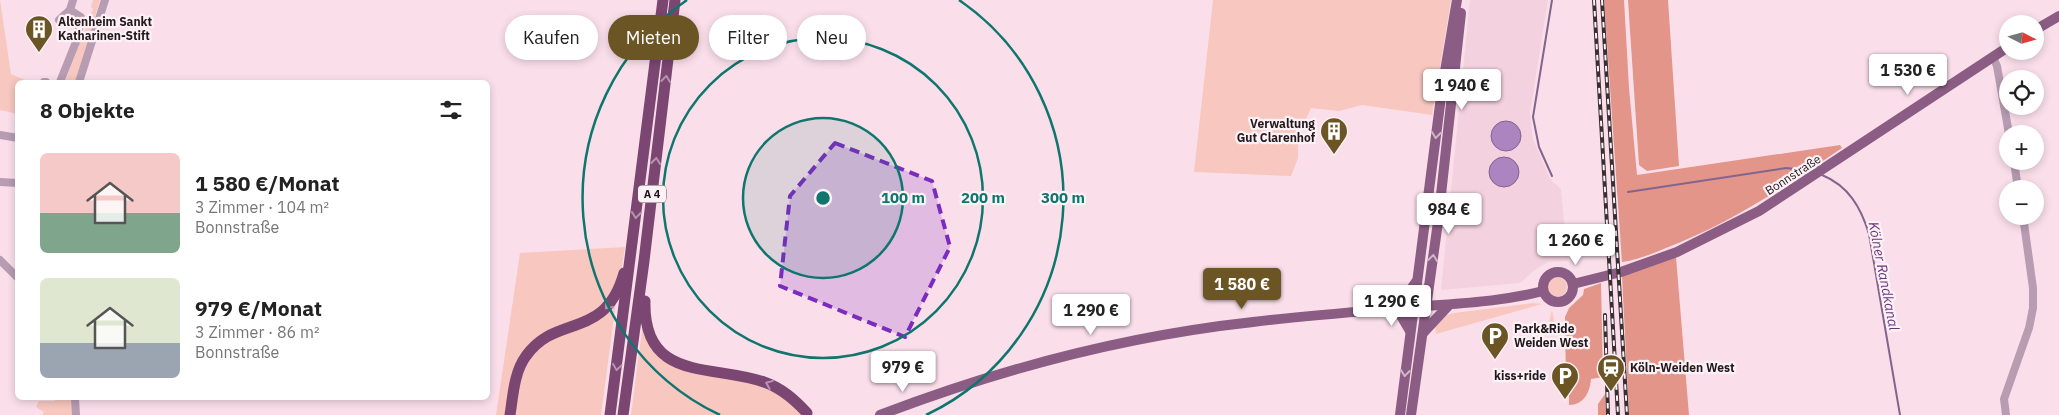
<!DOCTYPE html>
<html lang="de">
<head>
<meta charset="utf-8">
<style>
	body { margin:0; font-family:"IBM Plex Sans",sans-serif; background:#f2f2f2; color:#222; height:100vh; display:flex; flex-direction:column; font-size:19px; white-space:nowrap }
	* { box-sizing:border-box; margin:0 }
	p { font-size:16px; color:#767676 }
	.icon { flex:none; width:28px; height:28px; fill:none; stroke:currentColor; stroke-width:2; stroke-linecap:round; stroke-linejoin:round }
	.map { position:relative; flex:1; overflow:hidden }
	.details { position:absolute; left:15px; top:80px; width:475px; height:320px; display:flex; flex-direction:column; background:#fff; border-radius:8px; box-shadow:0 2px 8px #0003 }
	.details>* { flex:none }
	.hud { position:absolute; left:505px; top:15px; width:475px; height:45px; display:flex; gap:10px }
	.needle { width:32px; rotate:96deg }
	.fabs { position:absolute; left:1999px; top:15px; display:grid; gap:10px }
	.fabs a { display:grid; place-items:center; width:45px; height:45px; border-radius:50%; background:#fff; box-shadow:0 2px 8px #0003; font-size:25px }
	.price { position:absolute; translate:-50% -42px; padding:0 11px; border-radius:5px; background:#fff; color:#222; font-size:16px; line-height:32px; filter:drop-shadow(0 1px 2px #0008) }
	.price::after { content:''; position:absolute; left:50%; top:30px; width:15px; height:11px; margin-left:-8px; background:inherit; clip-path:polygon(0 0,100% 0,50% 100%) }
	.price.selected { background:#6b5525; color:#fff }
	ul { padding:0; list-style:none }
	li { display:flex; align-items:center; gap:15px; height:125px; padding:0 25px }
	li span { display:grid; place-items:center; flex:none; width:140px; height:100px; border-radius:8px; color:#555 }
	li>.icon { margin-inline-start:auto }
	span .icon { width:60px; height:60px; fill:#fffc; stroke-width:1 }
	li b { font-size:21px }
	h2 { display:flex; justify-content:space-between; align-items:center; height:60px; padding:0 25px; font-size:21px }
	.pill { padding:0 18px; border-radius:22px; background:#fff; box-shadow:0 2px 8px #0003; font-size:18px; line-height:45px }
	.pill.selected { background:#6b5525; color:#fff }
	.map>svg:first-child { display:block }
	.built { fill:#f4d1df }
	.green { fill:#f7c7c0 }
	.forest { fill:#e3958a }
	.water { fill:#ac84c0; stroke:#83648f }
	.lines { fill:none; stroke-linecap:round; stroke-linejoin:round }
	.stream { stroke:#83648f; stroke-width:2 }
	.minor { stroke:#b79cb2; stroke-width:8 }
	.major { stroke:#8c5d84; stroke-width:10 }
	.highway { stroke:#7c4673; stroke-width:11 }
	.rail-casing { stroke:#392e32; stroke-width:4 }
	.rail { stroke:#fcf1f5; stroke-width:2; stroke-dasharray:5.5; stroke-linecap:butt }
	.oneway { stroke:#b693ae }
	.oneway2 { stroke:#cfb6c8 }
	.marked { fill:#7b2cbf; fill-opacity:0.2; stroke:#7b2cbf; stroke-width:4; stroke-dasharray:10 6; stroke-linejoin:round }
	.ring { fill:none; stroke:#0f766e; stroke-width:2.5 }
	.labels { text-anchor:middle; stroke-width:4.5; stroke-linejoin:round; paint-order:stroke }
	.shield { fill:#fcf1f5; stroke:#645a5e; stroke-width:1 }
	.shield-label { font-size:11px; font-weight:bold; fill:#23191d }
	.poi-label { font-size:12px; font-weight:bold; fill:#23191d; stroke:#fcf1f5; text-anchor:start }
	.street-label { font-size:12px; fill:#23191d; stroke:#fcf1f5 }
	.water-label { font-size:14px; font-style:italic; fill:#68357e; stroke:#fcf1f5 }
	.centre { fill:#0f766e; stroke:#fcf1f5; stroke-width:2.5 }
	.ring-label { font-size:15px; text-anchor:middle; font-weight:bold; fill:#0f766e; stroke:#fcf1f5; stroke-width:4.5; stroke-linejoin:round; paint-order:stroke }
</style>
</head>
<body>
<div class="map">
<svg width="2059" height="415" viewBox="0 0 2059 415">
	<rect width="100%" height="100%" fill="#fadfea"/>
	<path class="built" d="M 1470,0 L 1548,0 L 1530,113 L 1533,139 L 1550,179 L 1561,189 L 1568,261 L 1548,262 L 1536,269 L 1520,283 L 1441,290 Z"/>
	<g class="green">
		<path d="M 0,0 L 11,74 L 29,82 L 18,82 L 17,114 L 0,110 Z"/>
		<path d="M 93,0 L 100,0 L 75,82 L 65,82 L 93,9 L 91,7 Z"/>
		<path d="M 1213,0 L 1451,0 L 1432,115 L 1362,105 L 1339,111 L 1311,108 L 1298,136 L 1298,158 L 1291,176 L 1194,172 Z"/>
		<path d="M 625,247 L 621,272 L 602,309 L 534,341 L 507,415 L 496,415 L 520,253 Z"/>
		<circle cx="1557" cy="287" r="10"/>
		<path d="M 616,302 L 601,415 L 513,415 L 518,383 L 531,353 Z"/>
		<path d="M 1533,303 L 1542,304 L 1436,334 L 1435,323 L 1444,316 L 1454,313 Z"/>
		<path d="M 1552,310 L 1556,331 L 1554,335 L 1542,328 L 1549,322 Z"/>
		<path d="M 643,323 L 659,354 L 776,389 L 804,415 L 631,415 Z"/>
		<path d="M 56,398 L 72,398 L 72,415 L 42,415 L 44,412 L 36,407 L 39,401 L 55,401 Z"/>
	</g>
	<g class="forest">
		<path d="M 1604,0 L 1624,0 L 1629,88 L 1637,175 L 1840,145 L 1842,148 C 1786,186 1729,224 1666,248 C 1651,254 1638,260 1622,262 Z"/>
		<path d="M 1628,0 L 1668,0 L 1679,166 L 1647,171 L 1639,165 Z"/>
		<path d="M 1676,257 L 1689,415 L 1629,415 L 1622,276 Z"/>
		<path d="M 1601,283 L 1603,377 L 1591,379 C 1590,392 1584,405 1569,405 L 1569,395 L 1566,385 L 1565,317 L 1569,308 L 1583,295 L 1584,289 Z"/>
		<path d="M 1605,394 L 1606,415 L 1598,415 L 1598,404 Z"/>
	</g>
	<g class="water">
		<circle cx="1506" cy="136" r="15"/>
		<circle cx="1504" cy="172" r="15"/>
	</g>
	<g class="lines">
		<g class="stream">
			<path d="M 1552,0 L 1533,117 L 1539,147 L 1552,176"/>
			<path d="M 1822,175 C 1849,186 1861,208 1869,234 L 1900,415"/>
			<path d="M 1628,192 L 1786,168 L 1813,171"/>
		</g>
		<g class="minor">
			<path d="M 59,20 L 70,10 L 73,0"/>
			<path d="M 1993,57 L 1997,66 L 2009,134"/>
			<path d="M 44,82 L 46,82"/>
			<path d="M 60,82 L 78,37 L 81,17 L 70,10"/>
			<path d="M 79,82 L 105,0"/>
			<path d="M 0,135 L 18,138"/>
			<path d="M 2014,161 L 2018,189"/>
			<path d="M 0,182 L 18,183"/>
			<path d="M 0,260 L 18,278"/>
			<path d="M 75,398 L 76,415"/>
			<path d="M 2006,415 L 2004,399 L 2029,328 L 2033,308 L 2033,288 L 2023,216"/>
		</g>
		<g class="major">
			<path d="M 2035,30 L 2059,16"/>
			<circle cx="1558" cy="287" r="15"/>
			<path d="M 1573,284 L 1621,272 L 1677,252 L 1759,211 L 2008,47"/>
			<path d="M 1397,309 L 1416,282"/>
			<path d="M 1397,309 L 1410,331"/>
			<path d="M 1423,333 L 1449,305"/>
			<path d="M 880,415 C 1000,369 1125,336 1253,322 C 1311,315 1369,311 1427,306 C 1466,303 1505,301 1543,291"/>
			<path d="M 1400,415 L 1442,89 L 1457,0"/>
			<path d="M 1411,415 L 1438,222 L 1461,13"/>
		</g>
		<g class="highway">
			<path d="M 645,301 C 643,382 711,364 764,382 C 782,388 795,400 807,413"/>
			<path d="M 510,415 C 513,396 514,372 526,356 C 556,313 605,341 624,273"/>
			<path d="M 610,415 L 663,0"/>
			<path d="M 623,415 L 644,261 L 675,0"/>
		</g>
		<g class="rail-casing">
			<g id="rail">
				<path d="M 1594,0 L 1618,415"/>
				<path d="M 1602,0 L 1627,415"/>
				<path d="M 1605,315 L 1608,415"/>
			</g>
		</g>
		<use href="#rail" class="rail"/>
	</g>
	<defs><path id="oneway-chevron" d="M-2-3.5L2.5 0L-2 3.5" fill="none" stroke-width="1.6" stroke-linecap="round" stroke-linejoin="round" transform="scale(1.25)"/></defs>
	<g class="oneway">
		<use href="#oneway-chevron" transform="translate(666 79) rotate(-83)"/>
		<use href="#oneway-chevron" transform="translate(656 161) rotate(-83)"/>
		<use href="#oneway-chevron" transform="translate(636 215) rotate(97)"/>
		<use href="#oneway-chevron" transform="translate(608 306) rotate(130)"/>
		<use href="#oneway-chevron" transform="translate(617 367) rotate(98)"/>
		<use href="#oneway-chevron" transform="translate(769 384) rotate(-158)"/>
	</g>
	<g class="oneway2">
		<use href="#oneway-chevron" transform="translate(1436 135) rotate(97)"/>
		<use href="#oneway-chevron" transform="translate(1433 258) rotate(-83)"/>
		<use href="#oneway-chevron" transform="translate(1405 373) rotate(97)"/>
	</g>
	<path class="marked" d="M 835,143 L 932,181 L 950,247 L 905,337 L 780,286 L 790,196 Z"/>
	<circle cx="823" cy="198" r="80" fill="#0f766e" fill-opacity=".12"/>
	<g class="ring">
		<circle cx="823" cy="198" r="80"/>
		<circle cx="823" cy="198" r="160"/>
		<path d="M720 415A240 240 0 0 1 687 0M959 0A240 240 0 0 1 926 415"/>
	</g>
	<defs>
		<g id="building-pin" transform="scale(1.4375)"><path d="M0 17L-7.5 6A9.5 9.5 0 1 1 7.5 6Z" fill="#6b5525" stroke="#fcf1f5"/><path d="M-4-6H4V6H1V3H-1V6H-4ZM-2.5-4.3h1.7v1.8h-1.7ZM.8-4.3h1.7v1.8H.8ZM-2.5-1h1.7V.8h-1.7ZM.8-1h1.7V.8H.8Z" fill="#fff"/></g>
		<g id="parking-pin" transform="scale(1.4375)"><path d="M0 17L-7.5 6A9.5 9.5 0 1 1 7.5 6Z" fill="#6b5525" stroke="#fcf1f5"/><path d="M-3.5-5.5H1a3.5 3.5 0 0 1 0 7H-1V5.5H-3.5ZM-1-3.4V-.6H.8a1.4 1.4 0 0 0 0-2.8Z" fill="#fff"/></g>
		<g id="station-pin" transform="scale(1.4375)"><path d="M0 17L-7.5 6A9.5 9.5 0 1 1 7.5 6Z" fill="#6b5525" stroke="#fcf1f5"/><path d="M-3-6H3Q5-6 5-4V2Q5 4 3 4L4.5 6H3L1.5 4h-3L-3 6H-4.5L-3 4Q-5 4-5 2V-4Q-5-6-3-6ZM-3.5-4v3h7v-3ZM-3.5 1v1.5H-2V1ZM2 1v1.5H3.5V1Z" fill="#fff"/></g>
	</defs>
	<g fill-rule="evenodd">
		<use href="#building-pin" x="39" y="29"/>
		<use href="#building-pin" x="1334" y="131"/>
		<use href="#parking-pin" x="1495" y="336"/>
		<use href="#station-pin" x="1611" y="368"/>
		<use href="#parking-pin" x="1565" y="376"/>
	</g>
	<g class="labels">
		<rect class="shield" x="638" y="185.5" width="28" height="17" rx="4"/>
		<g class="shield-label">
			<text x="652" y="198">A 4</text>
		</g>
		<g class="poi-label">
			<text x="58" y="26">Altenheim Sankt<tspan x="58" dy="14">Katharinen-Stift</tspan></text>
			<text x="1315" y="128" text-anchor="end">Verwaltung<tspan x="1315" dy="14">Gut Clarenhof</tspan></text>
			<text x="1514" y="333">Park&amp;Ride<tspan x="1514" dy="14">Weiden West</tspan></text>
			<text x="1630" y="372">Köln-Weiden West</text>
			<text x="1546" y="380" text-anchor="end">kiss+ride</text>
		</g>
		<g class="street-label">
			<text transform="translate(1793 175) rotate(-33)" y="4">Bonnstraße</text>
		</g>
		<g class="water-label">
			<text transform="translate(1884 276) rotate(79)" y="5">Kölner Randkanal</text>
		</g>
	</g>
	<circle cx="823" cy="198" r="8" class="centre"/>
	<g class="ring-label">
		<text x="903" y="203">100 m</text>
		<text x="983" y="203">200 m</text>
		<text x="1063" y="203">300 m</text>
	</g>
</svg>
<div class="fabs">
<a><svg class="needle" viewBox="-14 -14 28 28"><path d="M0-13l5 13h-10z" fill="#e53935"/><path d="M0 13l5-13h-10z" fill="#767676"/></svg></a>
<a><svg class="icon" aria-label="locate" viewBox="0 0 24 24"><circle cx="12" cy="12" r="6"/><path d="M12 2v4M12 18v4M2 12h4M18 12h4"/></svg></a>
<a>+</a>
<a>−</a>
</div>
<b class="price" style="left:1908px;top:96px">1 530 €</b>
<b class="price" style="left:1462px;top:111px">1 940 €</b>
<b class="price" style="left:1449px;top:235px">984 €</b>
<b class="price" style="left:1576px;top:266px">1 260 €</b>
<b class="price selected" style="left:1242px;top:310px">1 580 €</b>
<b class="price" style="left:1392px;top:327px">1 290 €</b>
<b class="price" style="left:1091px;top:336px">1 290 €</b>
<b class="price" style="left:903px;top:393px">979 €</b>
<div class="hud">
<a class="pill">Kaufen</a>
<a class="pill selected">Mieten</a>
<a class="pill">Filter</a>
<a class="pill">Neu</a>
</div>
<section class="details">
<h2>8 Objekte<svg class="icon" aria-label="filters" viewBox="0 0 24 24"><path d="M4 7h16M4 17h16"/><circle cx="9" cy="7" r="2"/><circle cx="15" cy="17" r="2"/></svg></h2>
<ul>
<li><span style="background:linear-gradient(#f6c9c9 60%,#7fa58c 0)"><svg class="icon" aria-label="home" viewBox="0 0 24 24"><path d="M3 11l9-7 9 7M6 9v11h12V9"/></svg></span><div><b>1 580 €/Monat</b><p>3 Zimmer · 104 m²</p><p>Bonnstraße</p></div></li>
<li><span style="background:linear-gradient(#dfe7d0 65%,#9aa5b1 0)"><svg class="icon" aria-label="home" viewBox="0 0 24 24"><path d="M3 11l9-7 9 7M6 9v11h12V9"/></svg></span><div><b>979 €/Monat</b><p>3 Zimmer · 86 m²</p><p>Bonnstraße</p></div></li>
</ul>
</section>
</div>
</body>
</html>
